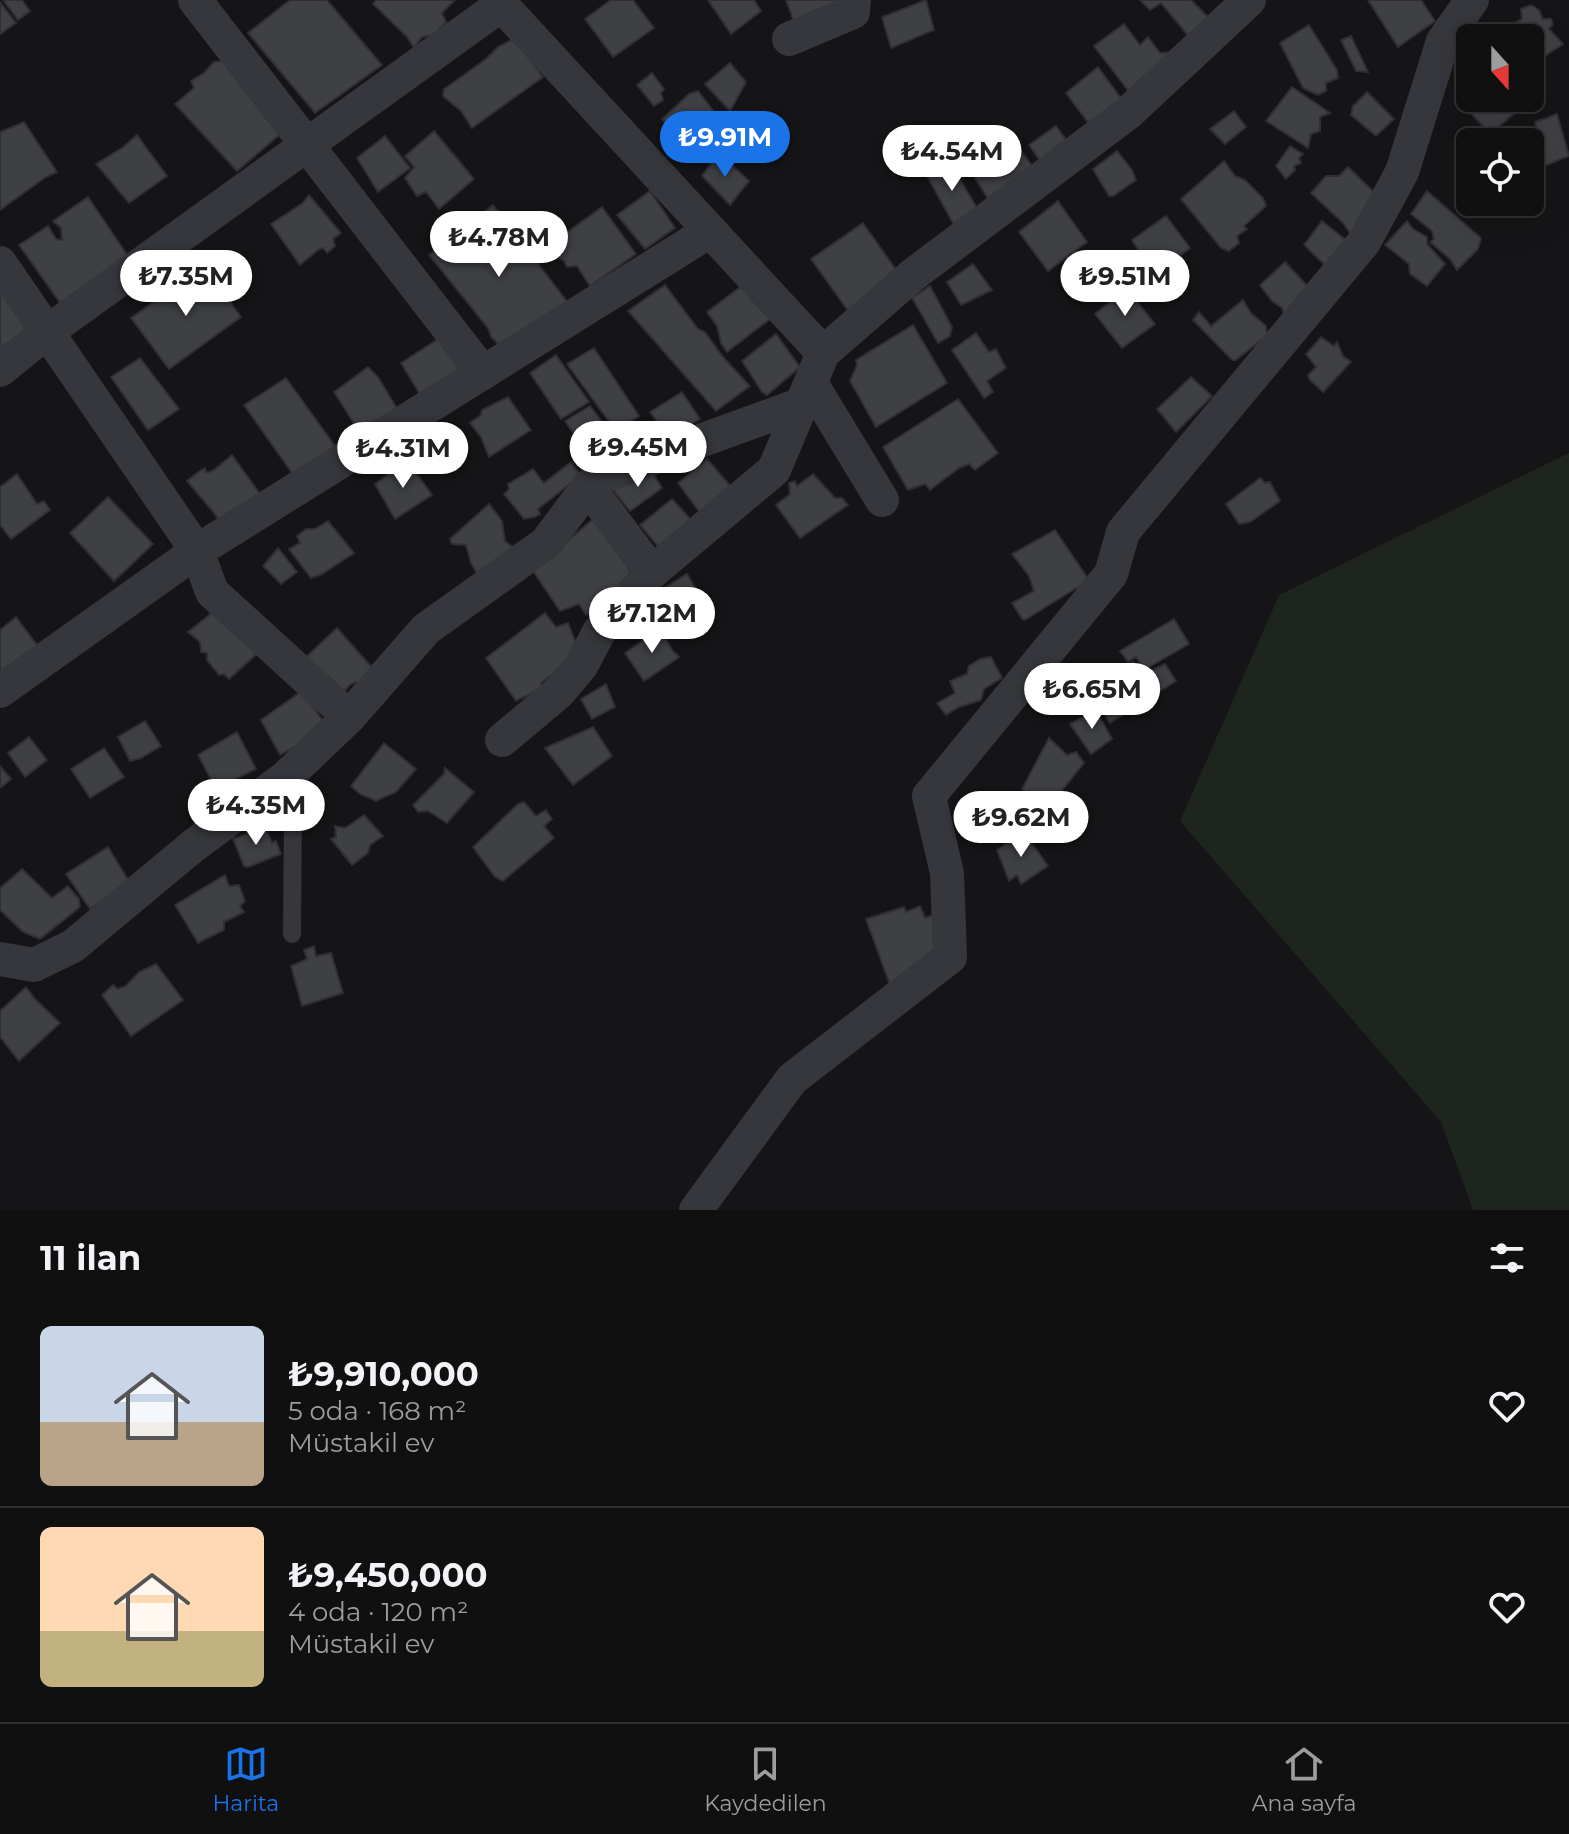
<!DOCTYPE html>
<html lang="tr">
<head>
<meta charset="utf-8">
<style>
	body { margin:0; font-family:Montserrat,sans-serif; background:#19191a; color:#f1f3f6; height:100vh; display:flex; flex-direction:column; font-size:30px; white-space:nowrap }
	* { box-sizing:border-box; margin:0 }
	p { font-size:26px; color:#9c9d9f }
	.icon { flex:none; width:44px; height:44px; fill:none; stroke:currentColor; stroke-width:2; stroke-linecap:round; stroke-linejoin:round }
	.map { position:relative; height:1210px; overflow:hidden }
	.side { display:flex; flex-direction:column; background:#101011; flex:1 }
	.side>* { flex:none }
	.needle { width:52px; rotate:159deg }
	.buttons { position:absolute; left:1456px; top:24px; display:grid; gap:16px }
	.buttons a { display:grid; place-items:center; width:88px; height:88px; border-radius:12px; background:#101011; box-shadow:0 8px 32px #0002,0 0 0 2px #303031; font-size:40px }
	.price { position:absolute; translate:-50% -68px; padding:0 18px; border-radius:28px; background:#fff; color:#222; font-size:26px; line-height:52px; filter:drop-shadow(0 2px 4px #0008) }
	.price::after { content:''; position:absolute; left:50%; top:48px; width:24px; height:18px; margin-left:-12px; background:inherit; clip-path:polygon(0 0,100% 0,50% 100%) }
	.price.on { background:#1a73e8; color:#fff }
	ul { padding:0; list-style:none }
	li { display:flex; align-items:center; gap:24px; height:200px; padding:0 40px }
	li+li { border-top:2px solid #303031 }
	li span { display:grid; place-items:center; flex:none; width:224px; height:160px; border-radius:12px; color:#555 }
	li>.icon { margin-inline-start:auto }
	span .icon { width:96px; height:96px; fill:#fffc; stroke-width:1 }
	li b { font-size:34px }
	h2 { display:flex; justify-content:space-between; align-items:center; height:96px; padding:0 40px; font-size:34px }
	.menu { display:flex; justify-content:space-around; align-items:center; height:112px; border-top:2px solid #303031; background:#101011; font-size:22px; color:#9c9d9f }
	.menu a { display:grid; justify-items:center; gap:4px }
	.menu .on { color:#1a73e8 }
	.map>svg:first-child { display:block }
	.green { fill:#1d251e }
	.building { fill:#3f4044; stroke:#2f2f33; stroke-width:2 }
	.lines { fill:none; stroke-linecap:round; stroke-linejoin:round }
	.lane { stroke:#36373c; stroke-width:18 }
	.street { stroke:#36373c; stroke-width:34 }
</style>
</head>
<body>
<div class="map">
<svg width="1569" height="1210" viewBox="0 0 1569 1210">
	<rect width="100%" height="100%" fill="#151517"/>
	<path class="green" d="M 1569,453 L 1569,1210 L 1473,1210 L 1441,1122 L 1180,821 L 1279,595 Z"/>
	<g class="building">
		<path d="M 3,0 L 22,0 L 30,11 L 18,20 Z"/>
		<path d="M 290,0 L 327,0 L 382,65 L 315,113 L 248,33 Z"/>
		<path d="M 376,0 L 455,0 L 442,13 L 446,22 L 434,35 L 422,37 L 414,48 L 407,37 L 373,4 Z"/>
		<path d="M 611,0 L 633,0 L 654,28 L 613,57 L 585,19 Z"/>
		<path d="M 708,0 L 754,0 L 761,11 L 731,34 Z"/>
		<path d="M 786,0 L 845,0 L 797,30 Z"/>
		<path d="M 926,0 L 934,30 L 891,48 L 882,17 Z"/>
		<path d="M 1140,0 L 1191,0 L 1218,27 L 1197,46 L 1161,3 L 1150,10 Z"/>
		<path d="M 1368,0 L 1421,0 L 1435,21 L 1398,47 Z"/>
		<path d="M 0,2 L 16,23 L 0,34 Z"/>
		<path d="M 1531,5 L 1539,10 L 1543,19 L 1551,19 L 1553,24 L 1549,29 L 1563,44 L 1530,66 L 1530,38 L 1503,38 L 1502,29 L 1522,19 L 1521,9 Z"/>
		<path d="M 1124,24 L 1140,45 L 1148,37 L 1160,53 L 1171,52 L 1133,97 L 1094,46 Z"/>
		<path d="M 1309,25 L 1337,70 L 1338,78 L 1326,83 L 1326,91 L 1318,95 L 1303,88 L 1280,43 Z"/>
		<path d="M 1351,36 L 1368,72 L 1356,71 L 1341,40 Z"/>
		<path d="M 515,38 L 543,77 L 472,128 L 461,111 L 443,96 L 444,89 L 486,59 L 498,47 Z"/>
		<path d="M 222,61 L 297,120 L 237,171 L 175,104 L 194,88 L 191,81 L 204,73 L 214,62 Z"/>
		<path d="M 730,63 L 746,82 L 730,111 L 705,84 Z"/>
		<path d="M 1098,67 L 1126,105 L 1093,129 L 1066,93 Z"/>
		<path d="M 652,73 L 664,89 L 661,93 L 663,100 L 654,106 L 637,85 Z"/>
		<path d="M 1470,80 L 1470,98 L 1515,98 L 1522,107 L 1490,134 L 1458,99 L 1455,91 Z"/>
		<path d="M 1292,87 L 1330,113 L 1320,117 L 1320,131 L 1311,134 L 1308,148 L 1266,121 Z"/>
		<path d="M 698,91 L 723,123 L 687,150 L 662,119 L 689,94 Z"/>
		<path d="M 1367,92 L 1394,119 L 1376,136 L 1351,115 L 1353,106 Z"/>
		<path d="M 1234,111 L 1246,127 L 1225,144 L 1210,129 Z"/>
		<path d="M 1557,114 L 1569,156 L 1539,168 L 1542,171 L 1530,175 L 1530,142 L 1526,142 L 1538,137 L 1535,122 Z"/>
		<path d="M 24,122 L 57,172 L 46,177 L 0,210 L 0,132 Z"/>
		<path d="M 1056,126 L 1072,148 L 1043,165 L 1029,145 Z"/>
		<path d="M 434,131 L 474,179 L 439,209 L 426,192 L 417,196 L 405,178 L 414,167 L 405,156 Z"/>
		<path d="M 1009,134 L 1040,177 L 994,208 L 966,164 Z"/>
		<path d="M 137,135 L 167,176 L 129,203 L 96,164 L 122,148 Z"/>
		<path d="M 385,136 L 410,168 L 378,192 L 357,158 Z"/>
		<path d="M 1290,146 L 1303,154 L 1299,158 L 1301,163 L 1294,166 L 1295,170 L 1286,179 L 1276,166 Z"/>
		<path d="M 943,151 L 983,218 L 959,234 L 921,165 Z"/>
		<path d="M 1117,151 L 1132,170 L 1136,180 L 1113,196 L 1109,196 L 1093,169 Z"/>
		<path d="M 719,153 L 749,181 L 730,205 L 702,176 Z"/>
		<path d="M 1224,161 L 1235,176 L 1245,180 L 1263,198 L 1266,206 L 1244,226 L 1247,229 L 1237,236 L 1239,243 L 1229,251 L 1221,248 L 1181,199 Z"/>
		<path d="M 1348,167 L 1383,201 L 1351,235 L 1344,224 L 1311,193 L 1326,176 L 1339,176 Z"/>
		<path d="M 650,191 L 675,228 L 645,249 L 617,215 Z"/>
		<path d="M 1427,191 L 1481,238 L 1478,249 L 1457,270 L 1450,259 L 1430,242 L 1434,239 L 1432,231 L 1411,214 Z"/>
		<path d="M 309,195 L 341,233 L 333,239 L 335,246 L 327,253 L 323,248 L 318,250 L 300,265 L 271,224 L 303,203 Z"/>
		<path d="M 88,197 L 128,256 L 61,304 L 19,245 L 48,226 L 56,239 L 62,240 L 61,228 L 53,221 Z"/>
		<path d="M 1058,201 L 1087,242 L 1048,271 L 1019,232 Z"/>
		<path d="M 493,205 L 569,304 L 506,352 L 491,337 L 488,328 L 429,255 Z"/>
		<path d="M 602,207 L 636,254 L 590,286 L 577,266 L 567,267 L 564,261 L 557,257 L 562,254 L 555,241 Z"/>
		<path d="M 1166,216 L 1190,248 L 1160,270 L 1151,271 L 1132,240 Z"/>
		<path d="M 1322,221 L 1347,241 L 1326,266 L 1304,245 Z"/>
		<path d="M 1407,221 L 1413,229 L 1427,237 L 1427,244 L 1445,264 L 1427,286 L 1410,274 L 1409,264 L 1385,245 Z"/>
		<path d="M 863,223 L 899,274 L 849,312 L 811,259 Z"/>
		<path d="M 1285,262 L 1312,291 L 1284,314 L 1282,308 L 1272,301 L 1260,285 Z"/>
		<path d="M 973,264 L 992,290 L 961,305 L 947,282 Z"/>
		<path d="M 204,266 L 241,317 L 169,369 L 131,318 Z"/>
		<path d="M 0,275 L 36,326 L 0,348 Z"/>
		<path d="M 665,285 L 698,329 L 705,332 L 723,357 L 750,386 L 716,411 L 628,311 Z"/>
		<path d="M 743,285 L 770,319 L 727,352 L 721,343 L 717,326 L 707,312 Z"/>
		<path d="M 930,286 L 952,327 L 950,336 L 938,343 L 912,298 Z"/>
		<path d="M 1126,288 L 1155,324 L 1122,348 L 1095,314 Z"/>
		<path d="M 1243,300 L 1251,313 L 1266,326 L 1267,335 L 1236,360 L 1232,360 L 1193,320 L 1199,312 L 1211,326 Z"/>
		<path d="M 913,325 L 947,383 L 876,427 L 850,381 L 857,365 L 856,360 Z"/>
		<path d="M 976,333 L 989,352 L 996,349 L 1006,368 L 987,381 L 993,392 L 984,398 L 952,350 Z"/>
		<path d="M 776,334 L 800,367 L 767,395 L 762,392 L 742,361 Z"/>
		<path d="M 441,337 L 466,374 L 423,399 L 401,363 Z"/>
		<path d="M 1321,337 L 1334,346 L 1337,342 L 1343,356 L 1351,362 L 1323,392 L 1310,380 L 1308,375 L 1316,367 L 1306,354 Z"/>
		<path d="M 594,348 L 639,416 L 616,431 L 567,364 Z"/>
		<path d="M 556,355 L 589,402 L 561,419 L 530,373 Z"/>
		<path d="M 140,358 L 179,409 L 148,430 L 111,377 Z"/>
		<path d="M 368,367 L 378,377 L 401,415 L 362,436 L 334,392 Z"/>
		<path d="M 1191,377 L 1212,396 L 1176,432 L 1157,409 Z"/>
		<path d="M 286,378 L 340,453 L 297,480 L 244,405 Z"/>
		<path d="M 682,392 L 700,419 L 668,437 L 650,412 Z"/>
		<path d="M 508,397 L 531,430 L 489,457 L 481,437 L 470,423 L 481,415 L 482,410 Z"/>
		<path d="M 958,399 L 998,453 L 975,470 L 969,464 L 959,468 L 930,490 L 925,484 L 908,490 L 883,447 Z"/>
		<path d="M 590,406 L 621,446 L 595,465 L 565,421 Z"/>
		<path d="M 232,455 L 268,505 L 225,532 L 215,514 L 187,481 L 201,470 L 205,468 L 206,473 L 214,470 Z"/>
		<path d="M 707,459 L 734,490 L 701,514 L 678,483 Z"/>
		<path d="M 407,460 L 432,495 L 395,519 L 375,484 Z"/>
		<path d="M 571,462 L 581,475 L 538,509 L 540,514 L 535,517 L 524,519 L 504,494 L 509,489 L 508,484 L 533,469 L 544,483 Z"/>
		<path d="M 649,467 L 662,488 L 630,511 L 613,490 Z"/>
		<path d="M 17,474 L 37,504 L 44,501 L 50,510 L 11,539 L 0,525 L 0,487 Z"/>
		<path d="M 813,474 L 835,498 L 842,498 L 848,505 L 800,538 L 776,505 L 790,494 L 789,483 L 795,481 L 797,486 Z"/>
		<path d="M 1260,478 L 1265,483 L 1270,482 L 1280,501 L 1250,522 L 1239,524 L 1226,504 Z"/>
		<path d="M 108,497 L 153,544 L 114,581 L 70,533 Z"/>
		<path d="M 672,499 L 695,524 L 661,550 L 640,525 Z"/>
		<path d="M 489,504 L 502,521 L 505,541 L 515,549 L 478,575 L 471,563 L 466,545 L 452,544 L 450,539 Z"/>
		<path d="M 593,519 L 628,567 L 633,580 L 586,615 L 579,604 L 560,611 L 533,571 Z"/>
		<path d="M 328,521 L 354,553 L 322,574 L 311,578 L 289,549 L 300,543 L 297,536 L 306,529 L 315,529 Z"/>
		<path d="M 1055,530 L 1089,580 L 1025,620 L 1022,619 L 1012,603 L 1034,591 L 1029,576 L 1012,554 Z"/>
		<path d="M 278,548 L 297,572 L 281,584 L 263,566 Z"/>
		<path d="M 687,574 L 704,602 L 685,615 L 691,625 L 675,634 L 652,596 Z"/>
		<path d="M 214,611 L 259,652 L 229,679 L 224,674 L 219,675 L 207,660 L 207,653 L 201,652 L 200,642 L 188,632 Z"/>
		<path d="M 545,613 L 556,627 L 568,623 L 578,648 L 576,657 L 541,683 L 542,688 L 516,701 L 486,658 Z"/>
		<path d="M 16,617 L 43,653 L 0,688 L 0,630 Z"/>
		<path d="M 1174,619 L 1189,644 L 1144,670 L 1136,657 L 1128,662 L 1120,651 Z"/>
		<path d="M 337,628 L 376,672 L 358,686 L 357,682 L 351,684 L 341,694 L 306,657 Z"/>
		<path d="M 660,628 L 672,650 L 679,657 L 644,681 L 625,653 Z"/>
		<path d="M 991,657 L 1002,678 L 984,689 L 981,700 L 959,707 L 946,715 L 937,703 L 955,693 L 950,681 L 967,674 L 969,666 L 980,659 Z"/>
		<path d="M 1133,662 L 1144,674 L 1165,664 L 1176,681 L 1110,723 L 1088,687 Z"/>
		<path d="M 606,684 L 615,707 L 592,719 L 581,699 Z"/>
		<path d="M 302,691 L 328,728 L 280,755 L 261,720 Z"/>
		<path d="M 1094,707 L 1112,739 L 1091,754 L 1070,724 L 1088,714 Z"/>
		<path d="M 145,721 L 161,746 L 141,758 L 130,761 L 118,737 Z"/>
		<path d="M 593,727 L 612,756 L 573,785 L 545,748 Z"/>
		<path d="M 237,732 L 256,769 L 216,789 L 198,755 Z"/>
		<path d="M 29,737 L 47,760 L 25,777 L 8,753 Z"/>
		<path d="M 1049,738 L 1067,755 L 1076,752 L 1084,763 L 1047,809 L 1040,807 L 1022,789 Z"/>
		<path d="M 384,743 L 416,769 L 396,792 L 376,801 L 360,794 L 351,786 Z"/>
		<path d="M 104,748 L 124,777 L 90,798 L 71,769 Z"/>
		<path d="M 0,766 L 11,779 L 0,788 Z"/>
		<path d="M 445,768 L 474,792 L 447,823 L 428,811 L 418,812 L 413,805 L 444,774 Z"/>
		<path d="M 524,802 L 536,816 L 546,810 L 552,819 L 544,826 L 554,838 L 503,881 L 495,877 L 473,847 L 518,804 Z"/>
		<path d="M 364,815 L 383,836 L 370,845 L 368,853 L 352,865 L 331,839 L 336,837 L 335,826 L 345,828 Z"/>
		<path d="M 265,827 L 272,843 L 276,841 L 281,854 L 248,867 L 244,866 L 233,839 Z"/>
		<path d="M 1023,831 L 1048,866 L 1021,884 L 1017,875 L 1009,881 L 997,850 Z"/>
		<path d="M 108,847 L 130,883 L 90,909 L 66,874 Z"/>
		<path d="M 22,869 L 52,898 L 68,886 L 79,899 L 80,907 L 40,939 L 23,932 L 0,910 L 0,888 Z"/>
		<path d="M 225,875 L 229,886 L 239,885 L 245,901 L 240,906 L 244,912 L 224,922 L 224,930 L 198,943 L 175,905 Z"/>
		<path d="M 920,906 L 925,918 L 941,912 L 940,938 L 927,967 L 894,996 L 866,919 L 904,907 L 906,912 Z"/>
		<path d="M 314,946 L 316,956 L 331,953 L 343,993 L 302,1006 L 291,966 L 307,959 L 304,950 Z"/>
		<path d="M 156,964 L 183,1000 L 131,1036 L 102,995 L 113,985 L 118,989 L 126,986 L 139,972 Z"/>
		<path d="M 26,987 L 35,999 L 60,1023 L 19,1061 L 0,1037 L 0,1011 Z"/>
	</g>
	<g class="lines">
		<path class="lane" d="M 285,778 L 292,792 L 293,806 L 292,934"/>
		<g class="street">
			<path d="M 195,0 L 483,373"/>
			<path d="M 497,0 L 823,353"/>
			<path d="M 789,39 L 853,12 L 854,0"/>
			<path d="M 0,263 L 197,551 L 212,592 L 349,717"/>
			<path d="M 0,370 L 47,332 L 501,5"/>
			<path d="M 811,383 L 882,500"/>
			<path d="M 588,487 L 603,476 L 802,404"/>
			<path d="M 0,691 L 197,551 L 710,231"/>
			<path d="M 502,740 L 558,693 L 581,666 L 599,632 L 652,572"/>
			<path d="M 0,959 L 34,965 L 73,946 L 193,846 L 285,778 L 349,717 L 426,629 L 546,543 L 588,487 L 652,572 L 774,470 L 823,353 L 914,274 L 1128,113 L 1249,0"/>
			<path d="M 696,1210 L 792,1079 L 950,957 L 947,873 L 929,796 L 1111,574 L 1123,532 L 1364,242 L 1402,172 L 1443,41 L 1472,0"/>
		</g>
	</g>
</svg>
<div class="buttons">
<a><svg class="needle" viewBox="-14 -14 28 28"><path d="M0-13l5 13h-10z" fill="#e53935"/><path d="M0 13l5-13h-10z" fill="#9c9d9f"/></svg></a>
<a><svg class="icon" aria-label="locate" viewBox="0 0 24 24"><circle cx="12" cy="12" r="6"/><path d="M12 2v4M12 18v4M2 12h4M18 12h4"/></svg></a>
</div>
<b class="price on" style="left:725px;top:179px">₺9.91M</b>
<b class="price" style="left:952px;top:193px">₺4.54M</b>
<b class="price" style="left:499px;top:279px">₺4.78M</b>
<b class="price" style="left:186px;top:318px">₺7.35M</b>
<b class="price" style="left:1125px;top:318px">₺9.51M</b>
<b class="price" style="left:638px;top:489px">₺9.45M</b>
<b class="price" style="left:403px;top:490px">₺4.31M</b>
<b class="price" style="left:652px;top:655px">₺7.12M</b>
<b class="price" style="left:1092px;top:731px">₺6.65M</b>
<b class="price" style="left:256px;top:847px">₺4.35M</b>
<b class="price" style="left:1021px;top:859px">₺9.62M</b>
</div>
<section class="side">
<h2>11 ilan<svg class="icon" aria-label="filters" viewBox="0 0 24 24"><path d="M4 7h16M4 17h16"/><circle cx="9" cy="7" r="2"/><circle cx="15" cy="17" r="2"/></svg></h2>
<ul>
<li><span style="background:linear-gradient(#c9d6e8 60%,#b9a48a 0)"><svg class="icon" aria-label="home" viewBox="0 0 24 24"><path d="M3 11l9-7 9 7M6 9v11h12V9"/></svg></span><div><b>₺9,910,000</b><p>5 oda · 168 m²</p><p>Müstakil ev</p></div><svg class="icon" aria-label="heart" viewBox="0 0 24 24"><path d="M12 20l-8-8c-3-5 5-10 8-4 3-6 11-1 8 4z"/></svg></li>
<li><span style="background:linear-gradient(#ffd9b3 65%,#c2b280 0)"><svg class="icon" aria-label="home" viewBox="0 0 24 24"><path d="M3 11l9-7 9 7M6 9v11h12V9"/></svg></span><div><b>₺9,450,000</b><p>4 oda · 120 m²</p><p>Müstakil ev</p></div><svg class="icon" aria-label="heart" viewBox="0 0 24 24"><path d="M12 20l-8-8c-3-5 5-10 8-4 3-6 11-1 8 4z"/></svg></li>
</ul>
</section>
<nav class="menu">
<a class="on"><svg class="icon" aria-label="map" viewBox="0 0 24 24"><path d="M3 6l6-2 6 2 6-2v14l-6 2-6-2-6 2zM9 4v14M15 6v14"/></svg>Harita</a>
<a><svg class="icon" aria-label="saved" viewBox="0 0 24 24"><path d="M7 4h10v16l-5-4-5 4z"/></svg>Kaydedilen</a>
<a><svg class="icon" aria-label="home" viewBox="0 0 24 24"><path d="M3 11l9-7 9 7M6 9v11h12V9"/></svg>Ana sayfa</a>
</nav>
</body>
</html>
